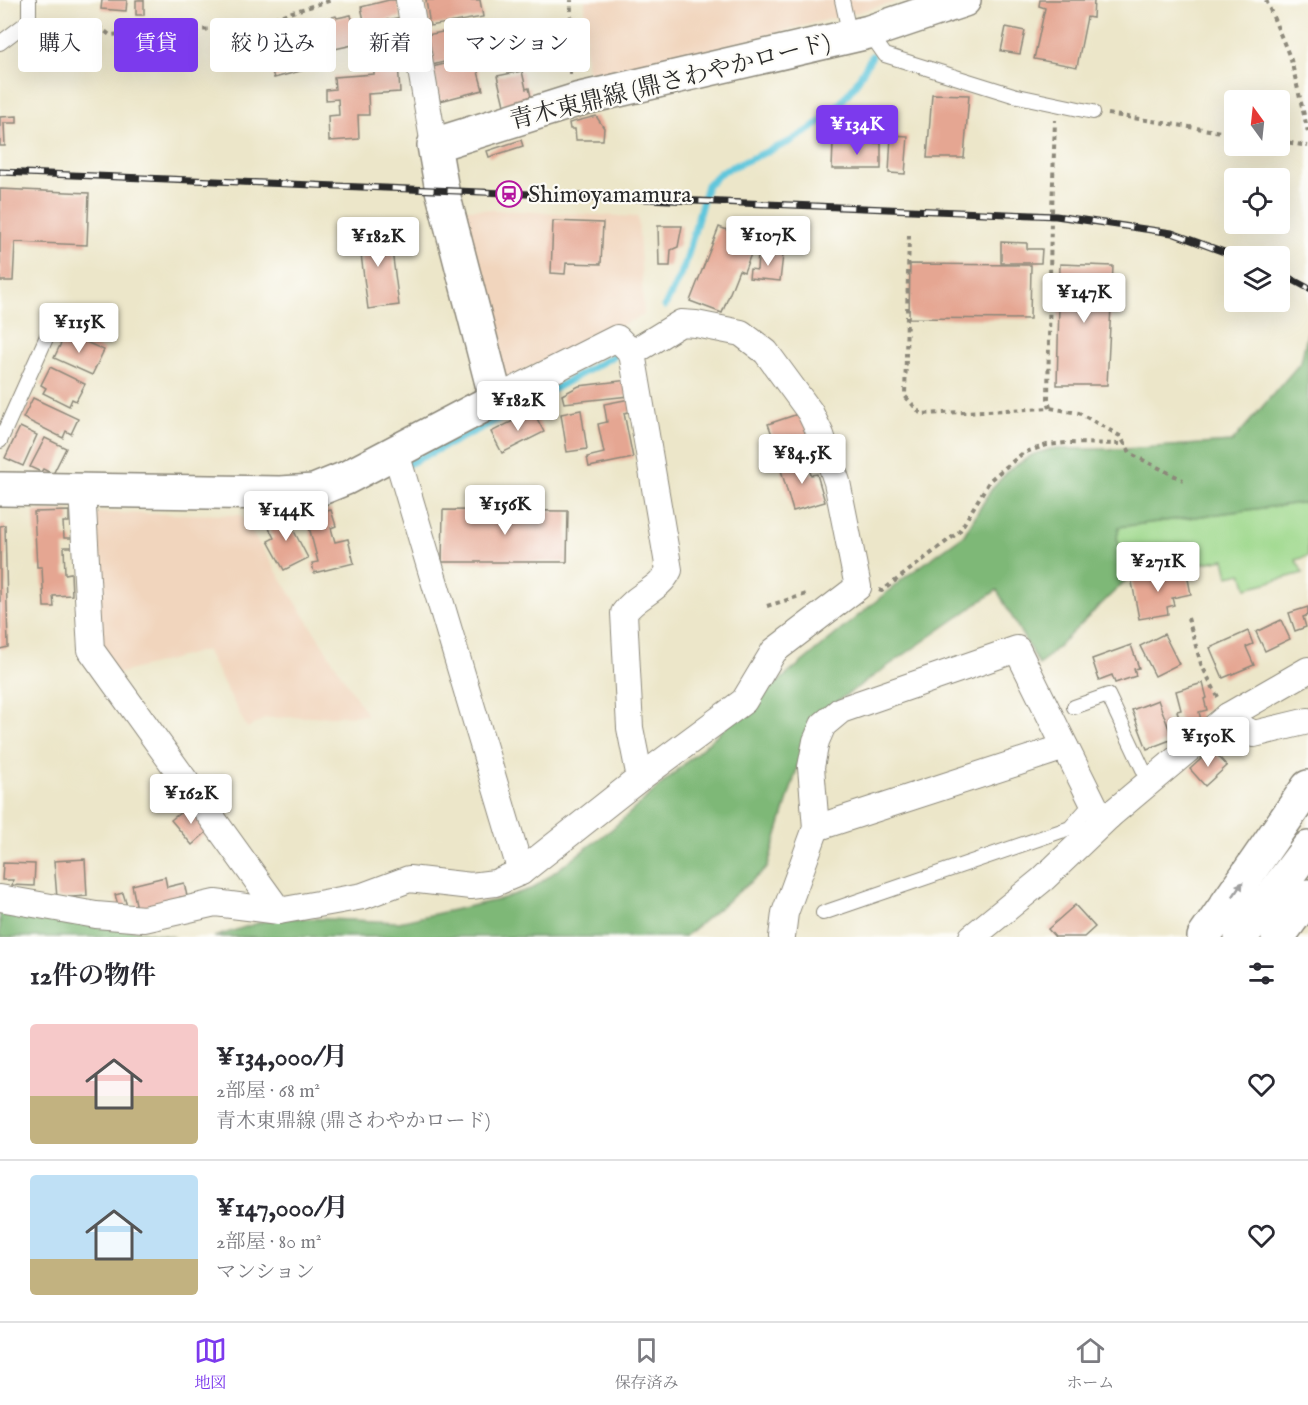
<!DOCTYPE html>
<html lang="ja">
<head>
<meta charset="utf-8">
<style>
	body { margin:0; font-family:"IM FELL English","Noto Serif JP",serif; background:#f7f7f7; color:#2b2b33; height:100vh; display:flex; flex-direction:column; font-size:22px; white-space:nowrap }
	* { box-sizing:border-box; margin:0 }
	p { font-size:20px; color:#7c7c81 }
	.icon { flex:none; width:33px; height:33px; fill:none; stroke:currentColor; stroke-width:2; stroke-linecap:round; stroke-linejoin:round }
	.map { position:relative; height:937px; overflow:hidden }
	.drawer { display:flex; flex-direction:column; background:#fff; flex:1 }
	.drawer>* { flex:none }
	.top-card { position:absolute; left:18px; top:18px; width:600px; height:54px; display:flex; gap:12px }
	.needle { width:39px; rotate:345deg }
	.controls { position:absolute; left:1224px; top:90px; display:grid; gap:12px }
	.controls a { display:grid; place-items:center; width:66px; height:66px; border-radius:6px; background:#fff; box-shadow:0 6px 24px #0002; font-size:30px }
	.price { position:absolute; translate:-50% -51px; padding:0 14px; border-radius:6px; background:#fff; color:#222; font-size:20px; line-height:39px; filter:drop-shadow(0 2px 3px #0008) }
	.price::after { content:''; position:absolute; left:50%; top:36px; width:18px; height:14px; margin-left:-9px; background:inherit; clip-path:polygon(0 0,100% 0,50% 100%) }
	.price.selected { background:#7c3aed; color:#fff }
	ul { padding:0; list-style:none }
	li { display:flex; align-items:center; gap:18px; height:150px; padding:0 30px }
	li+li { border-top:2px solid #e1e1e2 }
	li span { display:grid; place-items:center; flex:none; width:168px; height:120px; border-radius:6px; color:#555 }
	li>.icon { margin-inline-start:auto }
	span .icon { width:72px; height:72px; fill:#fffc; stroke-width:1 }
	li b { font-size:26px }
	h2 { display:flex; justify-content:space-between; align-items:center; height:72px; padding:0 30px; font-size:26px }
	.tag { padding:0 21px; border-radius:6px; background:#fff; box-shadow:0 6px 24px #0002; font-size:21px; line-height:54px }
	.tag.selected { background:#7c3aed; color:#fff }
	.dock { display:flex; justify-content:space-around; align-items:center; height:84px; border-top:2px solid #e1e1e2; background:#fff; font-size:16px; color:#7c7c81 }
	.dock a { display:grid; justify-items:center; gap:3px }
	.dock .selected { color:#7c3aed }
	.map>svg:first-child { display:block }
	.built { fill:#f1d5bd }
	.green { fill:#9dd88b; stroke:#64825b; stroke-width:1.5 }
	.forest { fill:#7eb877; stroke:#547251; stroke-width:1.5 }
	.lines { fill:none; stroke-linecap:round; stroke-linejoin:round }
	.stream { stroke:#5fc6dc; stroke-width:7 }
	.building { fill:#e5a692 }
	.service-casing { stroke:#8c887a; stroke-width:16 }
	.minor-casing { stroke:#8c887a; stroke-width:28 }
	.secondary-casing { stroke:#8c887a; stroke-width:36 }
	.trunk-casing { stroke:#8c887a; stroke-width:36 }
	.path { stroke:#8c887a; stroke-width:4; stroke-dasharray:4.5 4.5; stroke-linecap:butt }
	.service { stroke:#fff; stroke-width:14 }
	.minor { stroke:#fff; stroke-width:26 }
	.secondary { stroke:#fff; stroke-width:33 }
	.trunk { stroke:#fff; stroke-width:33 }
	.rail-casing { stroke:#2b2b2b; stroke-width:7 }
	.rail { stroke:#fdfcf7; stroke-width:4.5; stroke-dasharray:14; stroke-linecap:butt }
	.oneway { fill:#a0a0a0 }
	.labels { text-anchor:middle; stroke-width:4.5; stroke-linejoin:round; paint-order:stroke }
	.street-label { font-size:24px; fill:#2b2b2b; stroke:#fdfcf7 }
	.poi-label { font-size:24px; fill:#2b2b2b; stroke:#fdfcf7; text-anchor:start }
</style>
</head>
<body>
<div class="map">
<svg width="1308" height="937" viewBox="0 0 1308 937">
	<rect width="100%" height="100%" fill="#fdfcf7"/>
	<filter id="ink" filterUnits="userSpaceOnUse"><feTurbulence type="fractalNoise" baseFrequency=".0167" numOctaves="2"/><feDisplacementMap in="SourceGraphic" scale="12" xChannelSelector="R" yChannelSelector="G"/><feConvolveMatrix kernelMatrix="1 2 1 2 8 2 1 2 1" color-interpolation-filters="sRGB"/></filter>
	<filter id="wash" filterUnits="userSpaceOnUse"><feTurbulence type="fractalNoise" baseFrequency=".008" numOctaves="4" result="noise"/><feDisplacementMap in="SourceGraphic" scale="24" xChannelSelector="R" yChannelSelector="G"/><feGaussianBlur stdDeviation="1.35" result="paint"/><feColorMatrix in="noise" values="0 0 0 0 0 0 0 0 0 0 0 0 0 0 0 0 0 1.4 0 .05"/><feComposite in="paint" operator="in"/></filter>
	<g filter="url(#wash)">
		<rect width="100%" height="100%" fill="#ece6c9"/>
		<g class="built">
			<path d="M 585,0 L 896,0 L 893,3 L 596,79 L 586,68 Z"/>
			<path d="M 455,208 L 638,217 L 644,315 L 503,379 Z"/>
			<path d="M 96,513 L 241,515 L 367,715 L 266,718 L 247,728 L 206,650 L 117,674 L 96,647 Z"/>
		</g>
		<path class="green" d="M 1308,502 L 1308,556 L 1296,560 L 1303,573 L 1247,588 L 1242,573 L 1228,576 L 1224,559 L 1128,578 L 1117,537 L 1119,527 Z"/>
		<g class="forest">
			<path d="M 1308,330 L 1308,502 L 1119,527 L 1117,538 L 1128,578 L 1039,665 L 997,590 L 812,719 L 767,868 L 684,937 L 214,937 L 277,917 L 399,922 L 498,900 L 533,888 L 612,829 L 750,705 L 904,578 L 964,535 L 991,490 L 1009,470 L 1032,455 L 1051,449 L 1124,449 L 1232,442 L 1301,362 Z"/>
			<path d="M 0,909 L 174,937 L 0,937 Z"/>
		</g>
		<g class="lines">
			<g class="stream">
				<path d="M 665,306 L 685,265 L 707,185 L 723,171 L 789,142 L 811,129 L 833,112 L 855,85 L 872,56"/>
				<path d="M 406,465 L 505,416 L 617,354"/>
			</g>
		</g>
		<g id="blocks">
			<g class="building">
				<path d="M 102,0 L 127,0 L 126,11 L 101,9 Z"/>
				<rect x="136" y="0" width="8" height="15"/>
				<path d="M 389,0 L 397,0 L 401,17 L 365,25 L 361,7 Z"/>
				<path d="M 426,0 L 480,0 L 483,17 L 430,26 Z"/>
				<path d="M 1040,0 L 1094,0 L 1093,18 L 1087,17 L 1077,67 L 1034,59 L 1045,8 L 1039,6 Z"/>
				<path d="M 351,15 L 358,43 L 360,43 L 356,30 L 381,23 L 389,50 L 357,59 L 353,45 L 330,50 L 333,62 L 317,66 L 307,23 L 336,16 L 337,18 Z"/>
				<path d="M 486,25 L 491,46 L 474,51 L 469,29 Z"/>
				<path d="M 296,27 L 308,69 L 274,78 L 264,45 L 268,44 L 266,35 Z"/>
				<path d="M 1006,27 L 1025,31 L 1020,54 L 1001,51 Z"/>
				<path d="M 464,28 L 468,47 L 446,52 L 448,61 L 432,65 L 426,35 Z"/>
				<path d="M 474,57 L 483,90 L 440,101 L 432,67 Z"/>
				<path d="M 398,64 L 400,92 L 368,94 L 369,115 L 358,115 L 359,139 L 329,141 L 328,116 L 339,115 L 338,99 L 326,100 L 326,90 L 335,89 L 334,77 L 374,74 L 374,66 Z"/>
				<path d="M 522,71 L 526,89 L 529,88 L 531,97 L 526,98 L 527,100 L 504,105 L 497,76 Z"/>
				<path d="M 932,94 L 969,95 L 964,158 L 927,158 Z"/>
				<path d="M 17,116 L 17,123 L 4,123 L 5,146 L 0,146 L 0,117 Z"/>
				<path d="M 596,116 L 604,128 L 603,140 L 576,140 L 575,129 L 570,129 L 569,123 Z"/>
				<path d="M 891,135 L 908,136 L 905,174 L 889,173 Z"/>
				<path d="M 521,140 L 523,146 L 489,157 L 487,151 Z"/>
				<path d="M 833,143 L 881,143 L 881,169 L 832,169 Z"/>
				<path d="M 0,189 L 89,193 L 87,245 L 15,242 L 13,281 L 0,281 Z"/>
				<path d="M 553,221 L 603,223 L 601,264 L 566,263 L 565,274 L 551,273 Z"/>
				<path d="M 658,226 L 682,226 L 678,247 L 671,250 L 670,266 L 659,266 Z"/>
				<path d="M 389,227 L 399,305 L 368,309 L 358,231 Z"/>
				<path d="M 719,227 L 756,241 L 744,272 L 739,270 L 722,313 L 690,301 Z"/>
				<path d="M 763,234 L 789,238 L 787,249 L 761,245 Z"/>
				<path d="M 1001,242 L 1027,243 L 1027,249 L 1042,249 L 1041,263 L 1001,263 Z"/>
				<path d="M 758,253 L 783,255 L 780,281 L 749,278 L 750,269 L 757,270 Z"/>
				<path d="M 910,264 L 1031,265 L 1030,319 L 909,318 Z"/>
				<path d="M 1060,264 L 1113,266 L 1107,385 L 1057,385 Z"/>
				<path d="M 66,333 L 104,350 L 92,375 L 54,358 Z"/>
				<path d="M 50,367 L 85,384 L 76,401 L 72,399 L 69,406 L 43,393 L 46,388 L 41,385 Z"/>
				<path d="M 628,380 L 629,396 L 564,403 L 562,395 L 579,386 Z"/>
				<path d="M 33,398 L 78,419 L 71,434 L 66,431 L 63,438 L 23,418 Z"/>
				<path d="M 635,398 L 637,410 L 624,413 L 633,458 L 589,467 L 587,457 L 604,453 L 598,424 L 607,422 L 604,404 Z"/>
				<path d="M 581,410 L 587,449 L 567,452 L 561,414 Z"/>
				<path d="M 533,411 L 544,432 L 502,453 L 491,432 Z"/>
				<path d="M 801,413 L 815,445 L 773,459 L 767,439 L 773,437 L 768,424 Z"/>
				<path d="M 20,427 L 37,435 L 23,466 L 5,458 Z"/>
				<path d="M 45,438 L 66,448 L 53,474 L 43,469 L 41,472 L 30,467 Z"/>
				<path d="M 806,457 L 811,475 L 817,474 L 825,502 L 793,511 L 781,470 L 789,468 L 787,463 Z"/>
				<path d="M 331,510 L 336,526 L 331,528 L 335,542 L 348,539 L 354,563 L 314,573 L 312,563 L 318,562 L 308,523 L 316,520 L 315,514 Z"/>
				<path d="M 443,510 L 568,511 L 567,562 L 442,562 Z"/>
				<path d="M 69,511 L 69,522 L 63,522 L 64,538 L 72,538 L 73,547 L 64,547 L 65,574 L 71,573 L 72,595 L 53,596 L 54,607 L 44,607 L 42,567 L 37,567 L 34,512 Z"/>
				<path d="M 284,512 L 308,558 L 284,570 L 268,541 L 274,538 L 266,522 Z"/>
				<path d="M 5,525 L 8,647 L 0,649 L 0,526 Z"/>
				<path d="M 1154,572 L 1156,580 L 1187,574 L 1191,594 L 1172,598 L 1174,605 L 1167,607 L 1168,614 L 1139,619 L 1131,577 Z"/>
				<path d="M 1308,607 L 1308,615 L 1303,617 L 1306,627 L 1295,631 L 1289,613 Z"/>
				<path d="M 1281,620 L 1290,639 L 1265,651 L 1256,632 Z"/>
				<path d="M 1248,631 L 1253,644 L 1246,647 L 1254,665 L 1223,678 L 1210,648 Z"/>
				<path d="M 1164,634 L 1179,664 L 1155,676 L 1140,646 Z"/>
				<path d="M 1131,645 L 1139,668 L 1134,669 L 1136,676 L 1115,683 L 1112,675 L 1099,680 L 1092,659 Z"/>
				<path d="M 1203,683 L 1207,698 L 1204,699 L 1207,710 L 1199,712 L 1203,728 L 1183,733 L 1177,711 L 1181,710 L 1176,691 Z"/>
				<path d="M 1158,700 L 1173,739 L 1147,749 L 1132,710 Z"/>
				<path d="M 1212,749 L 1227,766 L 1205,786 L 1190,769 Z"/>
				<path d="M 190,805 L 210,829 L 192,845 L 171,820 Z"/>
				<path d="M 85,859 L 87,896 L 57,898 L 54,861 Z"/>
				<path d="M 3,863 L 35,864 L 34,886 L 12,885 L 13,880 L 2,880 Z"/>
				<path d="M 165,877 L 167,887 L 184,883 L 187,896 L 180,897 L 181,900 L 137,909 L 132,885 Z"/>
				<path d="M 123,893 L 127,906 L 119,908 L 115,895 Z"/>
				<path d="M 1075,905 L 1095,927 L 1084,937 L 1055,937 L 1048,929 Z"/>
			</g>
		</g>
	</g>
	<g filter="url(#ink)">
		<use href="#blocks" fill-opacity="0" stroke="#8c887a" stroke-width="1.5"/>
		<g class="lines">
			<g class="service-casing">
				<g id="service">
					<path d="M 842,0 L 850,36"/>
					<path d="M 869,32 L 885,55 L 1013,95 L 1093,112"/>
					<path d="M 0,43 L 29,21 L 29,0"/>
					<path d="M 0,441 L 56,316"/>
					<path d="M 1074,707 L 1108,695 L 1149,782"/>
					<path d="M 823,913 L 1070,828 L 1093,802"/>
				</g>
			</g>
			<g class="minor-casing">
				<g id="minor">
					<path d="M 409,0 L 434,145"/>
					<path d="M 496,399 L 617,338 L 632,353 L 669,570 C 660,590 636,595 624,613 L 630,728 L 640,778"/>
					<path d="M 396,453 L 521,872"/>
					<path d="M 82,490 L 91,650 L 279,911"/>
					<path d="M 1228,716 L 1238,726 L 1254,734 L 1308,721"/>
					<path d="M 816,828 L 1065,747"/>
					<path d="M 0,898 L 96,915 L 144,919 L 215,903 L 279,911 L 363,896 L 409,879 L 471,886 L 495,883 L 521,872 L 640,778 L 744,701 L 774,651 L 858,587 L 837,482 L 821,435 L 810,412 L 766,352 L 741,333 L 696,324 L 681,323 L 632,353"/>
					<path d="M 782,937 L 785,913 L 816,828 L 811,767 L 816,741 L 823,725 L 841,710 L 1017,649 L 1096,809 L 1109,816"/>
					<path d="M 972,937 L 1043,879 L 1109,816 L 1228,716 L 1308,670"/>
				</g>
			</g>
			<g class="secondary-casing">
				<path id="secondary" d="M 0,489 L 280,493 L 314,491 L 346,478 L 496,399 L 442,190 L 434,145 L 580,99 L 869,32 L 964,0"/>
			</g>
			<g class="trunk-casing">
				<g id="trunk">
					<path d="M 1204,937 L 1308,787"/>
					<path d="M 1241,937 L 1308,848"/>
					<path d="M 1278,937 L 1308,896"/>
				</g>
			</g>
			<g class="path">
				<path d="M 1266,0 L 1291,60 L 1308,132"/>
				<path d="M 45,22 L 95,24 L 110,35 L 173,30 L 236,29 L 332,0"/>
				<path d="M 570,74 L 571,0"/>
				<path d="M 1108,114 L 1234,134"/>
				<path d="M 1280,141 L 1308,146"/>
				<path d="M 1052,212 L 1055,120"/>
				<path d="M 909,235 L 905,396 L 921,414 L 1050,408 L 1079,413 L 1120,436 L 1131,454 L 1183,480"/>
				<path d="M 1050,408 L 1048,399 L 1051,218"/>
				<path d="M 879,590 L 882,591 L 959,532 L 990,480 L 1023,453 L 1047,445 L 1066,443 L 1126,444"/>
				<path d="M 767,606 L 810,593"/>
				<path d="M 1188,618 L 1201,664 L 1218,697"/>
			</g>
			<use href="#service" class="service"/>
			<use href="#minor" class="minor"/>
			<use href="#secondary" class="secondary"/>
			<use href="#trunk" class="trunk"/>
			<g class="rail-casing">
				<g id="rail">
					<path d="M 0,172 L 1056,216 L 1172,233 L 1235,256"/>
					<path d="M 1280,273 L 1308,288"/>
				</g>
			</g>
			<use href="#rail" class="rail"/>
		</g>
		<defs><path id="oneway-solid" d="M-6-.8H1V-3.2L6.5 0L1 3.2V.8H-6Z" transform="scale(1.5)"/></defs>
		<use class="oneway" href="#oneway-solid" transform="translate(1238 889) rotate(-56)"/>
	</g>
	<defs>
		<g id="station-ring" transform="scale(1.35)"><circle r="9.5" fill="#fdfcf7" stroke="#b5179e" stroke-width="1.5"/><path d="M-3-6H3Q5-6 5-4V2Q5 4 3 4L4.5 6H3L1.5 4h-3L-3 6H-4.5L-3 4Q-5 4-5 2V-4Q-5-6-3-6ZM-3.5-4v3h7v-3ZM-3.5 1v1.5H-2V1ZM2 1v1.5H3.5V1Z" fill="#b5179e"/></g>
	</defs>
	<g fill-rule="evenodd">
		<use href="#station-ring" x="509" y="194"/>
	</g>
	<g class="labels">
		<g class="street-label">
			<text transform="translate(670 81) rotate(-14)" y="8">青木東鼎線 (鼎さわやかロード)</text>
		</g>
		<g class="poi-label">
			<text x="528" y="202">Shimoyamamura</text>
		</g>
	</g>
</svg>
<div class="controls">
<a><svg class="needle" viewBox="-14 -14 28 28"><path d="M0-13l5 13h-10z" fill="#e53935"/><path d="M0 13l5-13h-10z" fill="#7c7c81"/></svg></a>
<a><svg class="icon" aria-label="locate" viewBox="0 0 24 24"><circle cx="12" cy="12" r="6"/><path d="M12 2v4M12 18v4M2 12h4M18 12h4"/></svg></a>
<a><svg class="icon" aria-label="layers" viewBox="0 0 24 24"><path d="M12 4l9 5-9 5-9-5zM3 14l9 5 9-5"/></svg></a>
</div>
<b class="price selected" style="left:857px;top:156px">¥134K</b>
<b class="price" style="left:768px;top:267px">¥107K</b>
<b class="price" style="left:378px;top:268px">¥182K</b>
<b class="price" style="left:1084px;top:324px">¥147K</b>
<b class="price" style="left:79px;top:354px">¥115K</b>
<b class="price" style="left:518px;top:432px">¥182K</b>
<b class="price" style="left:802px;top:485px">¥84.5K</b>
<b class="price" style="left:505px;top:536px">¥156K</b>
<b class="price" style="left:286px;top:542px">¥144K</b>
<b class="price" style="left:1158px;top:593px">¥271K</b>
<b class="price" style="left:1208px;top:768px">¥150K</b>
<b class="price" style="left:191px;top:825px">¥162K</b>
<div class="top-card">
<a class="tag">購入</a>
<a class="tag selected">賃貸</a>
<a class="tag">絞り込み</a>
<a class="tag">新着</a>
<a class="tag">マンション</a>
</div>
</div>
<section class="drawer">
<h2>12件の物件<svg class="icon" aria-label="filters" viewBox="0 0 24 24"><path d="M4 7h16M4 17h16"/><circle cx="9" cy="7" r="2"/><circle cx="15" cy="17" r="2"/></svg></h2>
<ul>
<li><span style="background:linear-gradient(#f6c9c9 60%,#c2b280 0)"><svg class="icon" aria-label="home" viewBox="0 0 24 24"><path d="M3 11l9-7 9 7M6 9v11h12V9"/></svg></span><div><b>¥134,000/月</b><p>2部屋 · 68 m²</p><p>青木東鼎線 (鼎さわやかロード)</p></div><svg class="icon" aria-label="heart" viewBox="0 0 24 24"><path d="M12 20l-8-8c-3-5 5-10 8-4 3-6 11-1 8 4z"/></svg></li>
<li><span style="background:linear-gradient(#bfe0f5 70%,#c2b280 0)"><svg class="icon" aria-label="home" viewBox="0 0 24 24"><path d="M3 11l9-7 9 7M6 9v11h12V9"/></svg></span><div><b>¥147,000/月</b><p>2部屋 · 80 m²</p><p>マンション</p></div><svg class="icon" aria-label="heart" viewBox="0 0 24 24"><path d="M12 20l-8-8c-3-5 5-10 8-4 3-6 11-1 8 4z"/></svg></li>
</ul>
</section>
<nav class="dock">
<a class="selected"><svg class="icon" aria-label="map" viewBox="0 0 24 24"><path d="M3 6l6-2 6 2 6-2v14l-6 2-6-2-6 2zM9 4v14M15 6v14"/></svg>地図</a>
<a><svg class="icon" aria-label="saved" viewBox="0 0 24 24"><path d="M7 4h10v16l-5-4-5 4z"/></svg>保存済み</a>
<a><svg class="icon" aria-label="home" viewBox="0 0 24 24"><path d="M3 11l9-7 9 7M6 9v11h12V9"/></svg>ホーム</a>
</nav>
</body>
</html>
